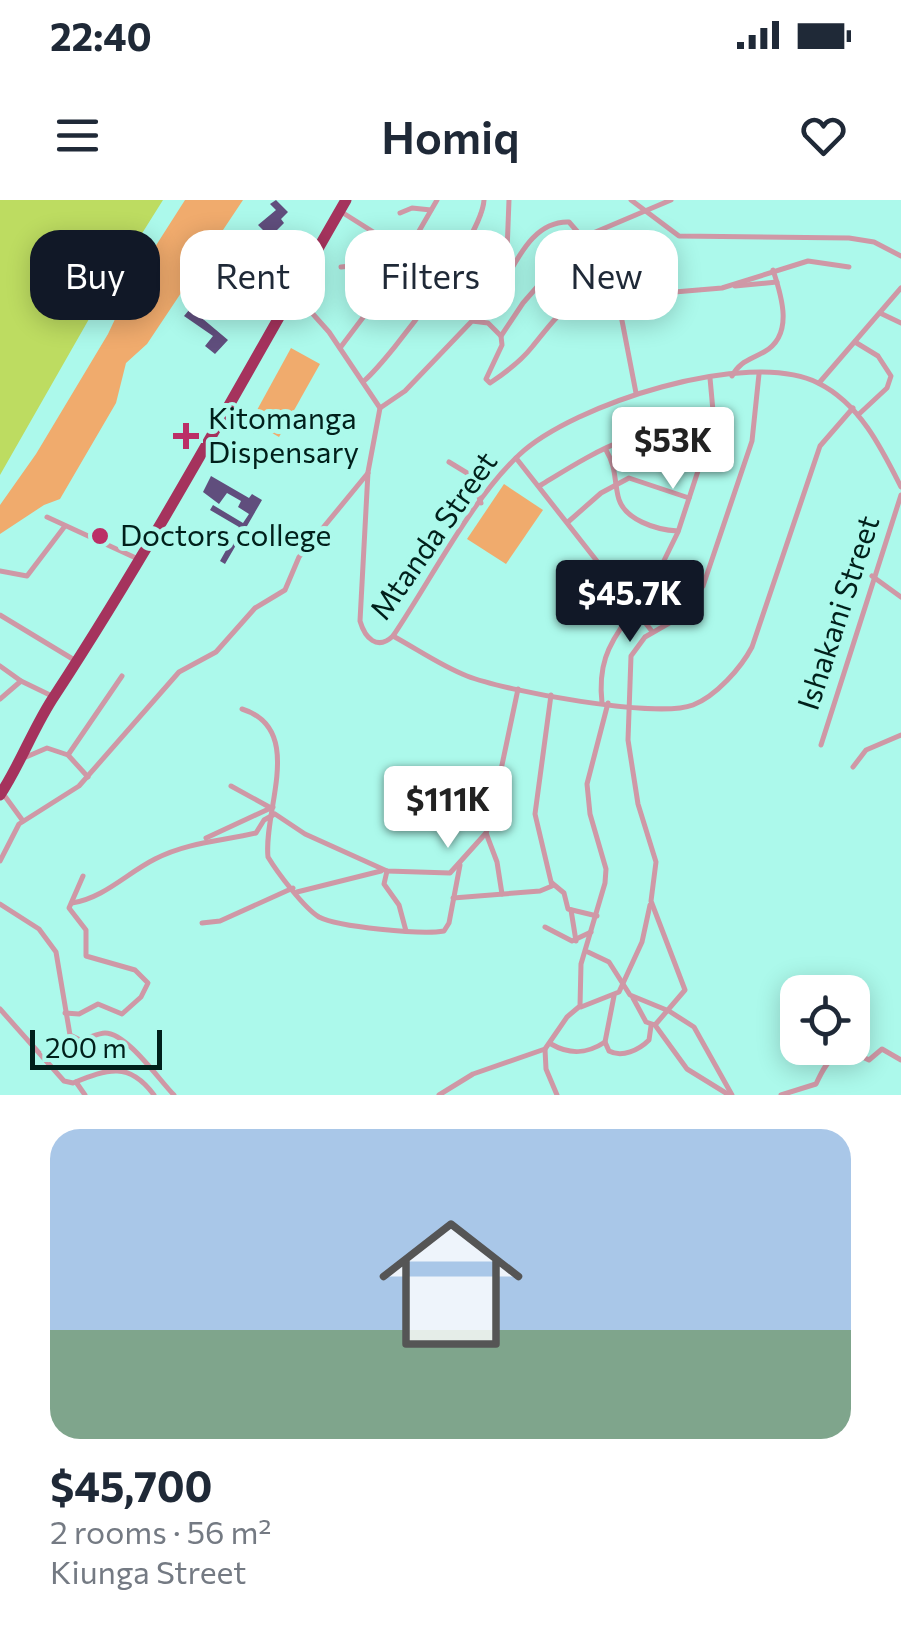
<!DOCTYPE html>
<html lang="en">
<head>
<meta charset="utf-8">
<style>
	body { margin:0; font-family:Commissioner,sans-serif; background:#f6f6f7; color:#1f2937; height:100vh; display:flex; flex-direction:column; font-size:38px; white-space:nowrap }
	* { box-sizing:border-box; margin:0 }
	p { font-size:32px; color:#747a83 }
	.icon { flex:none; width:55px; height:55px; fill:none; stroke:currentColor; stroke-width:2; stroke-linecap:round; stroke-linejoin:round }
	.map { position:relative; height:895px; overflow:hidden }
	.drawer { display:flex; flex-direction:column; background:#fff; flex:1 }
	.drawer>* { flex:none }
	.guide { position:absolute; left:30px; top:30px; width:842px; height:90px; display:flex; gap:20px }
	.controls { position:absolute; left:780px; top:775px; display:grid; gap:20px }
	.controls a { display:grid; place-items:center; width:90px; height:90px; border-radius:20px; background:#fff; box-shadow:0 5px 25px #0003; font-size:50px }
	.scale { position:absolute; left:30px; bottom:25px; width:132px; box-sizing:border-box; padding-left:10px; border:5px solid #00201b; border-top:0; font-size:28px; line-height:35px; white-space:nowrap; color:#00201b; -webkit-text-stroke:8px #acf9eb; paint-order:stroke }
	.price { position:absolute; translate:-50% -85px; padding:0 22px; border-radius:10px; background:#fff; color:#222; font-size:32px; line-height:65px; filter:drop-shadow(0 2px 5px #0008) }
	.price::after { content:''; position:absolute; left:50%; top:60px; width:30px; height:22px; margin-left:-15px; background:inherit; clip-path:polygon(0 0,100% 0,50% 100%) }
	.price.selected { background:#111827; color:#fff }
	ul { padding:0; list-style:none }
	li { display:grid; align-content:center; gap:20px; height:530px; padding:0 50px }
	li+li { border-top:2px solid #e0e1e3 }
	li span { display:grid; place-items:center; height:310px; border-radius:30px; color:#555 }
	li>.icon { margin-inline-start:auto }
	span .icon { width:180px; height:180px; fill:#fffc; stroke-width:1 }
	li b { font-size:42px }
	.pill { padding:0 35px; border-radius:30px; background:#fff; box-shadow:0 5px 25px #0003; font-size:35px; line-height:90px }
	.pill.selected { background:#111827; color:#fff }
	.status { display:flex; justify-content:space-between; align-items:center; height:70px; padding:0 50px; background:#fff; direction:ltr }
	.status svg { height:28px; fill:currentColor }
	header { display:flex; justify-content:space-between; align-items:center; height:130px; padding:0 50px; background:#fff; font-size:45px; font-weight:600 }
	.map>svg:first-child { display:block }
	.green { fill:#f0ab6d }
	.water { fill:#bddc61 }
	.building { fill:#604e7d }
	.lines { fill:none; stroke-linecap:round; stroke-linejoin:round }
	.street { stroke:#cf98a6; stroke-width:5 }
	.highway { stroke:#a5335d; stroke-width:11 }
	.poi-dot { fill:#bb2f66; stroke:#acf9eb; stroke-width:4 }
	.labels { text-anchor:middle; stroke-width:10; stroke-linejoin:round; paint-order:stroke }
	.poi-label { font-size:30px; fill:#00201b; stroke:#acf9eb; text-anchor:start }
	.street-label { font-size:30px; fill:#00201b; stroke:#acf9eb }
</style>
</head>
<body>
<div class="status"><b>22:40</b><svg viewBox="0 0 49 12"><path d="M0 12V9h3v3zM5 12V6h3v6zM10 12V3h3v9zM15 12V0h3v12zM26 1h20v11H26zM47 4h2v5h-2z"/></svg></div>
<header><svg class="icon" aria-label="menu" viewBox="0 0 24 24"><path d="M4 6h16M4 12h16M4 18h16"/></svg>Homiq<svg class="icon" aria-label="heart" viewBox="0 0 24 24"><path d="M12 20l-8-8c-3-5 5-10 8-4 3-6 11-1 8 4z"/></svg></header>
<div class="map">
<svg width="901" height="895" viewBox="0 0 901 895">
	<rect width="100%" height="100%" fill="#acf9eb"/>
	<g class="green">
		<path d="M 185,0 L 243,0 L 147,144 L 126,163 L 116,203 L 60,299 L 44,305 L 0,334 L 0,305 L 36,254 L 108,134 L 132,83 Z"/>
		<path d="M 291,148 L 320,164 L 279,237 L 251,221 Z"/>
		<path d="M 504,284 L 543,310 L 506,364 L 467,339 Z"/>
	</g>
	<path class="water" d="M 0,0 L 163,0 L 97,105 L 0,275 Z"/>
	<g class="building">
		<path d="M 276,0 L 288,12 L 281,19 L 284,23 L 274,33 L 277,36 L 263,47 L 288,69 L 279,77 L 276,74 L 271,78 L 267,73 L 258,80 L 265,86 L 261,90 L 265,93 L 258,101 L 261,104 L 244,120 L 239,116 L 253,104 L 242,92 L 250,83 L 225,57 L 240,46 L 244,50 L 265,32 L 258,25 L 276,10 L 270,4 Z"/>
		<path d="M 212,68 L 224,78 L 219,91 L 229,103 L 220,111 L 198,91 L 208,81 L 204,77 Z"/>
		<path d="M 194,104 L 207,114 L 203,119 L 228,140 L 215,154 L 205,146 L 213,136 L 184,116 Z"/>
		<path d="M 211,276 L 249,298 L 252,294 L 262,300 L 225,364 L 220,361 L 239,327 L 210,310 L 213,305 L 243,323 L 249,314 L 238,307 L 241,301 L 227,293 L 219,304 L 203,292 Z"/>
	</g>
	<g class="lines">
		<g class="street">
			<path d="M 631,0 L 679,36 L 849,38 L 874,42 L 901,56"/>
			<path d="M 340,11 L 443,76"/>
			<path d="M 400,13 L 412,8 L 431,10"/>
			<path d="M 341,67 L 360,65 L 389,83"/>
			<path d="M 508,75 C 521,52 537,21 569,22 L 582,37"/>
			<path d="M 367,84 L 384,81"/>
			<path d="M 735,86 L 777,82"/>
			<path d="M 295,94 L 329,132 L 380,208 L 368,272 L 360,421 C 365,438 377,451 393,436 C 431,380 471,300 519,255 C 573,204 748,148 818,183 C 859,203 881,247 901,287"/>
			<path d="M 615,97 L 722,88 L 808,61 L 849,67"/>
			<path d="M 880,113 L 901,123"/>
			<path d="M 473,120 L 506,78 L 509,0"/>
			<path d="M 501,136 L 523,103 L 579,39 L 671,0"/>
			<path d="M 855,142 L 878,156 L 891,176 L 887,188 L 858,215"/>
			<path d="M 340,148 L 389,83 L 437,0"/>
			<path d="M 732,176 C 740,161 750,160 764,152 C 794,135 782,97 773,70"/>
			<path d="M 364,181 C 393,155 482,36 484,0"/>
			<path d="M 819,183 L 901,88"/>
			<path d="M 380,208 L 405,191 L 472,121 L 488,123 L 501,136 L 502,145 L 486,179 L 490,183 C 505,173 521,161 532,147 C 557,117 571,91 615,97 L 619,105 L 636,193"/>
			<path d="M 606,250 C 616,267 614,278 618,296 C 623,320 657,330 678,331"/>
			<path d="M 516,258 L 651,430"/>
			<path d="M 449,262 L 472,276 L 481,303"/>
			<path d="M 541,285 C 587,257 653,212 708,239"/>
			<path d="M 47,317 L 138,359"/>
			<path d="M 568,322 L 601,293 L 629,278 L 689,298"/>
			<path d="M 0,371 L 27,376 L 65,326"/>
			<path d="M 872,376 L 901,397"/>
			<path d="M 630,404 L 654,381 L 678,332 L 714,222 L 710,178"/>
			<path d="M 0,415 L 76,461"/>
			<path d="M 393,436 C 417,449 441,466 467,476 C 505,491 657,519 693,505 C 716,496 741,468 752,447 L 820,246 L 853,208"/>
			<path d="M 0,466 L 21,481"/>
			<path d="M 0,499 L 21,481 L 52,496"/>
			<path d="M 602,503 C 598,467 607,446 628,418 L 626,399"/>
			<path d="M 242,509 C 306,529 263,610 268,657 C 277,672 304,708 319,717 C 338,727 422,735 444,731 L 449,723 L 460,665"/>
			<path d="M 821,545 L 901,295"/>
			<path d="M 68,555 L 88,577"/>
			<path d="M 26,557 L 47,548 L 68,555 L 122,476"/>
			<path d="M 853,567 L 866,550 L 901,535"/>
			<path d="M 231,586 L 271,608"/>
			<path d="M 4,595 L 23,621"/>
			<path d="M 275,614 L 305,634 L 387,671 L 450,673 L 486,633 L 490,622 L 518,489"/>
			<path d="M 486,633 L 497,662 L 502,694"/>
			<path d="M 206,638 L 273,607"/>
			<path d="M 0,661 L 19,624 L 79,586 L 179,472 L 216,452 L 255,408 L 285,390 L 299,357 L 368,273"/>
			<path d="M 387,671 L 384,684 L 399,705 L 406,731"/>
			<path d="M 552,683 L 564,693 L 568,709 L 597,716"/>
			<path d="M 297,692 L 381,671"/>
			<path d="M 453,698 L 540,691 L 552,686 L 535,614 L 551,495"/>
			<path d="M 72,703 C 104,698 127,673 155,659 C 188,642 222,641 256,633 L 264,620 L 273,615"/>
			<path d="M 0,704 L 39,729 L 56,752 L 70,835 L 80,840 C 88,839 98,833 105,833 C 127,833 159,880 174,895"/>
			<path d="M 571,710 L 576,741"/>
			<path d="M 202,723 L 220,721 L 293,688"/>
			<path d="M 545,727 L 572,741 L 591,732"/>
			<path d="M 588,752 L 609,762 L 630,795 L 669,811 L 694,827 L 732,895"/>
			<path d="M 614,796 L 605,842 L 609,851 C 622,858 639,850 649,840 L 651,826"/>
			<path d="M 633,798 L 646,822 L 655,825 L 685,790 L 651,701 L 656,662 L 638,604 L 628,540 L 631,456 L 645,437 L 678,418 L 703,386 L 752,241 L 759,174"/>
			<path d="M 581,807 L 619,792 L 642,742 L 650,705"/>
			<path d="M 0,809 L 64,881 L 73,883 C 108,869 129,861 154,895"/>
			<path d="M 65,813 L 79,814 L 98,804 L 122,814 L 141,797 L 148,783 L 135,770 L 86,756 L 86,730 L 69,708 L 83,676"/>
			<path d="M 655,825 L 687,869 L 729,895"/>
			<path d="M 551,844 C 570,855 587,854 605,842"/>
			<path d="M 545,849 L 546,869 L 557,895"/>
			<path d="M 76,882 L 85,895"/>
			<path d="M 439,895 L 473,874 L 545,849 L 567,817 L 580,806 L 581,764 L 605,683 L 606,669 L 590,614 L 587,584 L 608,503"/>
			<path d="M 781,895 L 816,884 C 829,856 838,844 869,860 L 882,849 L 901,860"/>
		</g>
		<path class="highway" d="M 0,595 C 21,563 34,526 55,495 C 160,334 250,166 346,0"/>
	</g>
	<g class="poi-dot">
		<path d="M181 221h10v10h10v10h-10v10h-10v-10h-10v-10h10z"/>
		<circle cx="100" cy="336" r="10"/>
	</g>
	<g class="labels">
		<g class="poi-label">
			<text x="208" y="229">Kitomanga<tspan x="208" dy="34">Dispensary</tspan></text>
			<text x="120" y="346">Doctors college</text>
		</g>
		<g class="street-label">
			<text transform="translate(434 336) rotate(-55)" y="10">Mtanda Street</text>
			<text transform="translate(839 413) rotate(-72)" y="10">Ishakani Street</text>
		</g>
	</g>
</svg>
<div class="controls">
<a><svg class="icon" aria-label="locate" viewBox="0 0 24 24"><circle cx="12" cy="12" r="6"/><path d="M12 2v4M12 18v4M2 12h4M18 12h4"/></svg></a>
</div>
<div class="scale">200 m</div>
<b class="price" style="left:673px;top:292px">$53K</b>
<b class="price selected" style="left:630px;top:445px">$45.7K</b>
<b class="price" style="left:448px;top:651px">$111K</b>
<div class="guide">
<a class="pill selected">Buy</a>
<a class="pill">Rent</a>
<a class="pill">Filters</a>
<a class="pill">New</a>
</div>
</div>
<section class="drawer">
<ul>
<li><span style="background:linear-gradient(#a9c7e8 65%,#7fa58c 0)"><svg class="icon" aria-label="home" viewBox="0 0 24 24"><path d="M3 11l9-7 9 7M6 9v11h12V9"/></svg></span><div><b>$45,700</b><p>2 rooms · 56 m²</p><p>Kiunga Street</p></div></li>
</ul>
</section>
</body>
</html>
